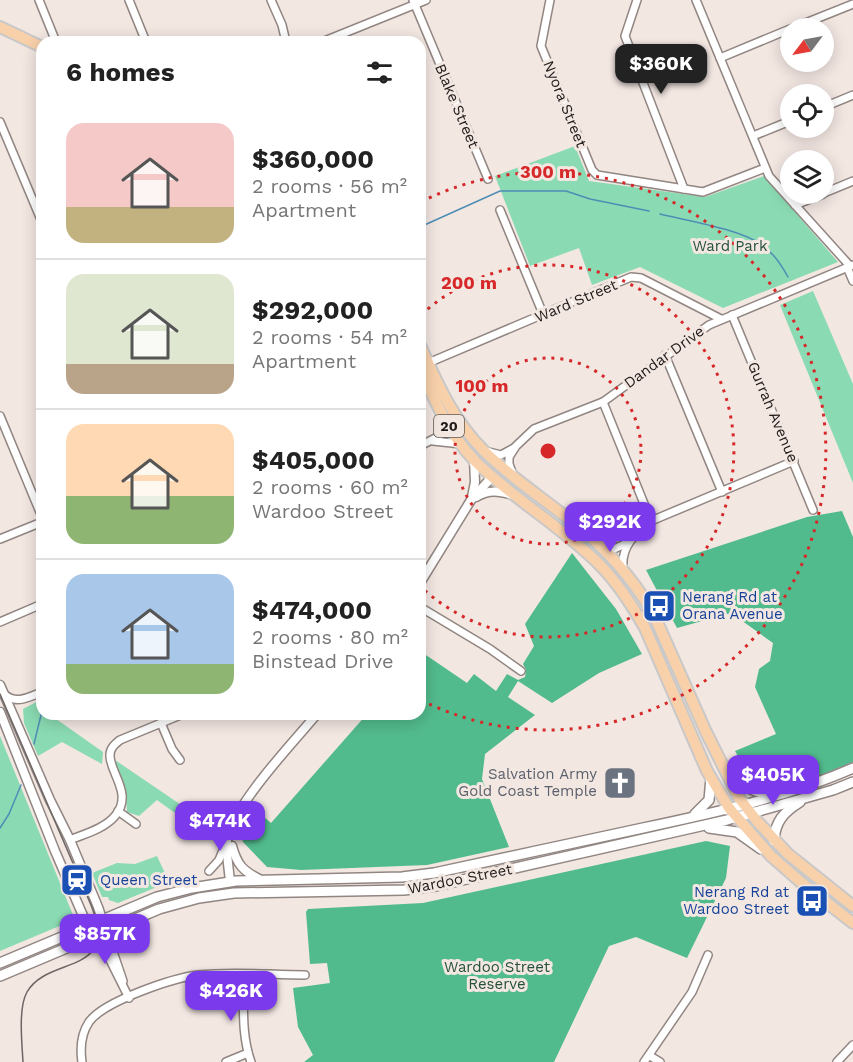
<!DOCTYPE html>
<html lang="en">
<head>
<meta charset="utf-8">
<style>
	body { margin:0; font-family:"Work Sans",sans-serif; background:#f2f2f2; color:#222; height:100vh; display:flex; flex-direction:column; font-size:22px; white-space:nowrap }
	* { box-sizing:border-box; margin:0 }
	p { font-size:20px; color:#767676 }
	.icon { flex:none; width:33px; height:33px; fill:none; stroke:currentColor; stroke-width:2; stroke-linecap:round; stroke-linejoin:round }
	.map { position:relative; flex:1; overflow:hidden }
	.sheet { position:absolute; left:36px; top:36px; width:390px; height:684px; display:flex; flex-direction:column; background:#fff; border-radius:18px; box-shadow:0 3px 15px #0003 }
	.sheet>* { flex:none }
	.needle { width:39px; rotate:238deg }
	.tools { position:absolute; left:780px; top:18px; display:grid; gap:12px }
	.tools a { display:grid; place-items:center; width:54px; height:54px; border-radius:50%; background:#fff; box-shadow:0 3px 15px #0003; font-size:30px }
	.price { position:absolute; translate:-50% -51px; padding:0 14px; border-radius:12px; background:#7c3aed; color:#fff; font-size:20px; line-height:39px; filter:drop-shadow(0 2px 3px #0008) }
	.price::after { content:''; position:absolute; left:50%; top:36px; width:18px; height:14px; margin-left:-9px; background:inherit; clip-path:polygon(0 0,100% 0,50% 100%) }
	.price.active { background:#222; color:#fff }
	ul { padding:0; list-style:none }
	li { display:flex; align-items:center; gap:18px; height:150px; padding:0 30px }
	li+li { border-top:2px solid #e0e0e0 }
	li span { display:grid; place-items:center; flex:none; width:168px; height:120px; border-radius:18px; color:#555 }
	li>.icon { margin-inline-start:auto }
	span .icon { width:72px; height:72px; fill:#fffc; stroke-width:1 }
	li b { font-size:26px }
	h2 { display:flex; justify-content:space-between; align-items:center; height:72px; padding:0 30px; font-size:26px }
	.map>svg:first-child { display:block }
	.green { fill:#8adbb3 }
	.forest { fill:#52bb8d }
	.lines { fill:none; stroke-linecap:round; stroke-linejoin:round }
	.stream { stroke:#4f8db5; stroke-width:1.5 }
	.minor-casing { stroke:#918682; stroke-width:10 }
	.tertiary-casing { stroke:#918682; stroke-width:11 }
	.secondary-casing { stroke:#918682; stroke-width:12 }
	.primary-casing { stroke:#c9c8c8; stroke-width:14 }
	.minor { stroke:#fff; stroke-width:7 }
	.tertiary { stroke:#fff; stroke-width:8 }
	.secondary { stroke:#fff; stroke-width:9 }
	.primary { stroke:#f8d1ab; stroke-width:10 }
	.tram { stroke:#6d6664; stroke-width:1.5 }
	.ring { fill:none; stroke:#d62828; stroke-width:3; stroke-dasharray:3 6 }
	.labels { text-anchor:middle; stroke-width:6; stroke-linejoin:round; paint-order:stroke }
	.shield { fill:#f3e7e2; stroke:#5f5856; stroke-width:1.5 }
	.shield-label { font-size:14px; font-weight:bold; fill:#1f1b1a }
	.street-label { font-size:15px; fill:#1f1b1a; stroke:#f3e7e2 }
	.park-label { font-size:15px; fill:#24503c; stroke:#f3e7e2 }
	.transit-label { font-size:15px; fill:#164399; stroke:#f3e7e2; text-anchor:start }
	.worship-label { font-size:15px; fill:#5b616d; stroke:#f3e7e2; text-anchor:end }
	.centre { fill:#d62828; stroke:#f3e7e2; stroke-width:3 }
	.ring-label { font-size:18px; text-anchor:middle; font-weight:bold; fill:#d62828; stroke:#f3e7e2; stroke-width:6; stroke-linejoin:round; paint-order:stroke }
</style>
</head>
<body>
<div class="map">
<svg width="853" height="1062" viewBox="0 0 853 1062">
	<rect width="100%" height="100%" fill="#f3e7e2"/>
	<g class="green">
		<path d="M 575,146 L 589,181 L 705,197 L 764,176 L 838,262 L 723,308 L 640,267 L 592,285 L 579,248 L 530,266 L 495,176 Z"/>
		<path d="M 813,291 L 853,384 L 853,483 L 780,305 Z"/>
		<path d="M 42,699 L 42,714 L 49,714 L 103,752 L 102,764 L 62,742 L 38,756 L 24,723 L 23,709 Z"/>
		<path d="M 0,736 L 73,915 L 72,920 L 69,922 L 0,951 Z"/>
		<path d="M 115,760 L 221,832 L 218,844 L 157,800 L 139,816 L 127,812 L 126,794 Z"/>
		<path d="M 157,856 L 169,882 L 118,903 L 109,900 L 108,897 L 102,897 L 92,873 L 117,863 L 135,864 Z"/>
	</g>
	<g class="forest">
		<path d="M 842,511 L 853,537 L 853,762 C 828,771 775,800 753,778 C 746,771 740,759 735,751 L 776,734 L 755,687 L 759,669 L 770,661 L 773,643 L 731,613 L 677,628 L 646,570 L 807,517 Z"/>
		<path d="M 572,553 L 616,609 L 642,654 L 599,673 L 552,703 L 518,681 L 508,697 L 535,715 L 485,754 L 482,779 L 509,847 L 427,865 L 301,870 L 267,867 L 243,842 L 240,832 L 253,807 L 271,823 L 367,714 L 420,714 L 420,651 L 467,683 L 474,674 L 496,691 L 507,674 L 518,680 L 525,677 L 526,670 L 523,664 L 534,646 L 525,624 Z"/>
		<path d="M 706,841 L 730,846 L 726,878 L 687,958 L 636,937 L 609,946 L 554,1062 L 304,1062 L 313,1055 L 298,1027 L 293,988 L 330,983 L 327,963 L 310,964 L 306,912 L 308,909 L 423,903 Z"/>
	</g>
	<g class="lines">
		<g class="stream">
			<path d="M 660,214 C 688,221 740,229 762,245 C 774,253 782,266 788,277"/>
			<path d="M 420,227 L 500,191 L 566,191 L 590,199 L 649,211"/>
			<path d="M 34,744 L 42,711"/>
			<path d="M 0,828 L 9,814 L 21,785"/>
		</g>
		<g class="minor-casing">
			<g id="minor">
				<path d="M 39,0 L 56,42"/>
				<path d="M 129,0 L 146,42"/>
				<path d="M 271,0 L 282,25 L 286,42"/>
				<path d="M 413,0 L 488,179"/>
				<path d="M 550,0 L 541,46 L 592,170 L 597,175 L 703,192 L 765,168"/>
				<path d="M 637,0 L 625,36 L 684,189"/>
				<path d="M 696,0 L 769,176 L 850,266"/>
				<path d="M 793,28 L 853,4"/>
				<path d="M 322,42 L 426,0"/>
				<path d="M 720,58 L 790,29"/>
				<path d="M 824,107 L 853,95"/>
				<path d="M 0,122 L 42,222"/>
				<path d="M 753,136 L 790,121"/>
				<path d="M 824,193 L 853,181"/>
				<path d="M 795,205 L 823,194"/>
				<path d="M 500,210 L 543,314"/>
				<path d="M 847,267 L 853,281"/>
				<path d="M 732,315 L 813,510"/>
				<path d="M 665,355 L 722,492"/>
				<path d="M 428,363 L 631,277 L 641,278 L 721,319"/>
				<path d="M 603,402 L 651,521"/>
				<path d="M 0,416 L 42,517"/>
				<path d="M 433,441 L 461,444"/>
				<path d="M 420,446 L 443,434 L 447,423"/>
				<path d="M 485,451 L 501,455 L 514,448"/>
				<path d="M 513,475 L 509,464 L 509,457 L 516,446 L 534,429 L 603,402 L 709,325 L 853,265"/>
				<path d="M 0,539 L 42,522"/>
				<path d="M 601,544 L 614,549 L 627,543"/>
				<path d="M 623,568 C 621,546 635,534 651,521 L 794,461"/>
				<path d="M 420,607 L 490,649 L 521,671"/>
				<path d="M 0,622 L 42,604"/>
				<path d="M 4,694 C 16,705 29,697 42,692"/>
				<path d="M 161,723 L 172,749 L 180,760"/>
				<path d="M 118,811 L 136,824"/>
				<path d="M 70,840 C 84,834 104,829 115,816 C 134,794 109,772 110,755 C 110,748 115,744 120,740 L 183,714"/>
				<path d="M 209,871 L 219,860 L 226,843"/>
				<path d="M 106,931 L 123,981"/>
				<path d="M 94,936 L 105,950 L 129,998"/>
				<path d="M 243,975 C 244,1005 241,1034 251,1062"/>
				<path d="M 650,1056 L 660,1062"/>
				<path d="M 82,1062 C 80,1048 81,1034 89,1022 C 104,1001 173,978 198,975 C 233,971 270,975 305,975"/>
				<path d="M 226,1062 L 248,1053"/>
				<path d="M 644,1062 L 692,992 L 708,955"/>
				<path d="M 837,1062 L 853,1045"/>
			</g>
		</g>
		<g class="tertiary-casing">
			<g id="tertiary">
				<path d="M 472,497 L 475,482 L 474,459"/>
				<path d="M 476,497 C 489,489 499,491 513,495"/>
				<path d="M 420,583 L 471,500 L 492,477"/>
				<path d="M 0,685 L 50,800 L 70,840 L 98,907 L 106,931"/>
				<path d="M 0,712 L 55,851 L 84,918 L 94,936"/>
				<path d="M 232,846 C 237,865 243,871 261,880"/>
				<path d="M 230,882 C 229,869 226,854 227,841 C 230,809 295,740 317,714"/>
			</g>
		</g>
		<g class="secondary-casing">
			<g id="secondary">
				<path d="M 727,771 C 740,784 754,794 772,794"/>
				<path d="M 695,814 L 709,800 L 711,778"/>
				<path d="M 709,828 L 737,832 L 761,849"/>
				<path d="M 774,841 C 775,821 784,812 800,802"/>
				<path d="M 0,963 L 157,897 L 192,888 L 236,881 L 402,877 L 434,873 C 504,858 573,843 643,828 C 714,813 787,797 853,768"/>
				<path d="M 0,976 L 159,909 L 199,898 L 234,893 L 404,890 L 436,886 L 727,820 L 833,790 L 853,782"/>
			</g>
		</g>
		<g class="primary-casing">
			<g id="primary">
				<path d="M 0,27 L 42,47"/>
				<path d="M 420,345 C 437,383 453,420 483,450 C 517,484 559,508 594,540 C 618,562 638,587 654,615 L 706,732 L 739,798 L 757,821 L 788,854 L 853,906"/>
				<path d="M 420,366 C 434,400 449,434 475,461 C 513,499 561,526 599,564 C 618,583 632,605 645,628 L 707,771 L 729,808 L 771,856 L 803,884 L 853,923"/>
			</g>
		</g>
		<use href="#minor" class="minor"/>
		<use href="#tertiary" class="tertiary"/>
		<use href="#secondary" class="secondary"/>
		<use href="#primary" class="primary"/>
		<path class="tram" d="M 0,694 L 91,905 C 120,977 48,955 27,992 C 18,1008 22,1043 23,1062"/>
	</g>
	<g class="ring">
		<circle cx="548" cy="451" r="93"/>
		<path d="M421 315A186 186 0 1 1 421 587"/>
		<path d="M421 202A279 279 0 1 1 421 700"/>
	</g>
	<defs>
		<g id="bus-square" transform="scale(1.725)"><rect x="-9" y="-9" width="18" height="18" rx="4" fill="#1a4fb4" stroke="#f3e7e2"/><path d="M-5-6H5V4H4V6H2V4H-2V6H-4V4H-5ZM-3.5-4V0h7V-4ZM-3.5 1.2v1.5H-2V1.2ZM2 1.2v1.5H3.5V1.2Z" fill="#fff"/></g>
		<g id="church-square" transform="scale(1.725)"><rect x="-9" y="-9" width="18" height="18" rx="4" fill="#6b7280" stroke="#f3e7e2"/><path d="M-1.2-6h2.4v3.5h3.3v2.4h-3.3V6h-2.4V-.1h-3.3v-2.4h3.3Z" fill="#fff"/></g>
		<g id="station-square" transform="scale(1.725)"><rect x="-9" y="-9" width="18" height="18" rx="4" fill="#1a4fb4" stroke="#f3e7e2"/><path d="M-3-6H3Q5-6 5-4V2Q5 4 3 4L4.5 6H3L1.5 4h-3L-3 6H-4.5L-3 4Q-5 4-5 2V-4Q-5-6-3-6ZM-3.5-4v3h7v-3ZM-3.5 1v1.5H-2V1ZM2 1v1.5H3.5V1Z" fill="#fff"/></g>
	</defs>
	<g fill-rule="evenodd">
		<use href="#bus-square" x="659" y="606"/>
		<use href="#church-square" x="620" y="783"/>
		<use href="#station-square" x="77" y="880"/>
		<use href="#bus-square" x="812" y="901"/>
	</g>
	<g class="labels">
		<rect class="shield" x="434" y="415" width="30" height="22" rx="4.5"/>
		<g class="shield-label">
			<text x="449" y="431">20</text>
		</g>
		<g class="street-label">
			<text transform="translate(565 104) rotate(68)" y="5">Nyora Street</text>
			<text transform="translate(457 106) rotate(67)" y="5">Blake Street</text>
			<text transform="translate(576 301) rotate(-23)" y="5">Ward Street</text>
			<text transform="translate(664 357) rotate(-36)" y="5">Dandar Drive</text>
			<text transform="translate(773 412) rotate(67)" y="5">Gurrah Avenue</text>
			<text transform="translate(460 879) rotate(-11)" y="5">Wardoo Street</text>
		</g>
		<g class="park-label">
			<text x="730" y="251">Ward Park</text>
			<text x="497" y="972">Wardoo Street<tspan x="497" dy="17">Reserve</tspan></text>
		</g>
		<g class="transit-label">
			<text x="682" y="602">Nerang Rd at<tspan x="682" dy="17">Orana Avenue</tspan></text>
			<text x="100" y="885">Queen Street</text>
			<text x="789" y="897" text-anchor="end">Nerang Rd at<tspan x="789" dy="17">Wardoo Street</tspan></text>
		</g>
		<g class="worship-label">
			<text x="597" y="779">Salvation Army<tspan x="597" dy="17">Gold Coast Temple</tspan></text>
		</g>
	</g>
	<circle cx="548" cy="451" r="9" class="centre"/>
	<g class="ring-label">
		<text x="548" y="178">300 m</text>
		<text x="469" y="289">200 m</text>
		<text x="482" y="392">100 m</text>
	</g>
</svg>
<div class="tools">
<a><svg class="needle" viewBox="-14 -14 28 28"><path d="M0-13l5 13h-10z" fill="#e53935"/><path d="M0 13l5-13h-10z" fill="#767676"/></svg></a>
<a><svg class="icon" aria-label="locate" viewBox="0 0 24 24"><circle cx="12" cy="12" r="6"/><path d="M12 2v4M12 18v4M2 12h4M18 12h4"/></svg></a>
<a><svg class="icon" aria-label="layers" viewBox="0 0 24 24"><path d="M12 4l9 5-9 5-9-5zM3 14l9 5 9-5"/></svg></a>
</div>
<b class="price active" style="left:661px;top:95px">$360K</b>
<b class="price" style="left:610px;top:553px">$292K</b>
<b class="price" style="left:773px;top:806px">$405K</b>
<b class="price" style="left:220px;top:852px">$474K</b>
<b class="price" style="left:105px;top:965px">$857K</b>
<b class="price" style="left:231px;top:1022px">$426K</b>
<section class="sheet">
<h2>6 homes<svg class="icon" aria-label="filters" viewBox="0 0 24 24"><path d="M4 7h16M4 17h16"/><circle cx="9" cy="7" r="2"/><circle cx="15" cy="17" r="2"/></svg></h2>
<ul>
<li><span style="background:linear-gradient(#f6c9c9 70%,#c2b280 0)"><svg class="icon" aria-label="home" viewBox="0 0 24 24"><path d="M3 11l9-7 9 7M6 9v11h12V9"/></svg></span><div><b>$360,000</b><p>2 rooms · 56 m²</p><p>Apartment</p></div></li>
<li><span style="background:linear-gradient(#dfe7d0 75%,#b9a48a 0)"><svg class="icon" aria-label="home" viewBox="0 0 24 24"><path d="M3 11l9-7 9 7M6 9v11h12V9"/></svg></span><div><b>$292,000</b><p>2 rooms · 54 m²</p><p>Apartment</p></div></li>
<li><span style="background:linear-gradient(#ffd9b3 60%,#8fb573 0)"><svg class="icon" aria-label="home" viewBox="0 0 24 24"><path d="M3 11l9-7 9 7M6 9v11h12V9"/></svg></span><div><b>$405,000</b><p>2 rooms · 60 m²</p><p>Wardoo Street</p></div></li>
<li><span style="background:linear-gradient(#a9c7e8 75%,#8fb573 0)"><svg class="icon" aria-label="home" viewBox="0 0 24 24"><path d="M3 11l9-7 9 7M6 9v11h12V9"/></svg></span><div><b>$474,000</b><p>2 rooms · 80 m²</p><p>Binstead Drive</p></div></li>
</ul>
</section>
</div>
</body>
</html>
